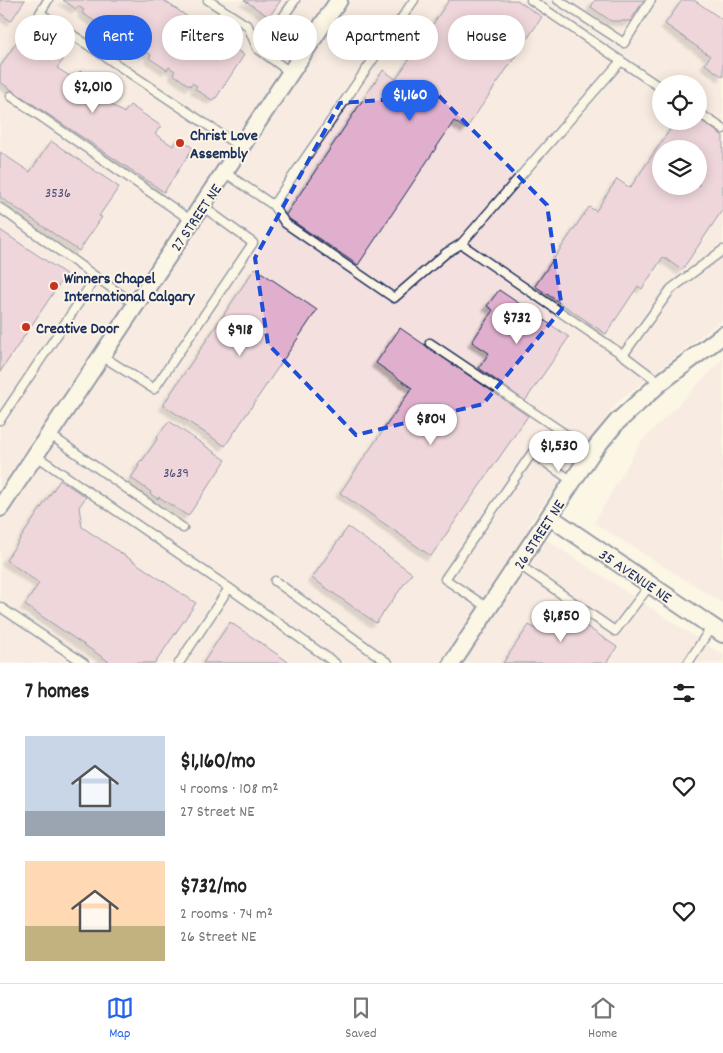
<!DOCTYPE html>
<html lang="en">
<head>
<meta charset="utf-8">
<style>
	body { margin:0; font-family:Dekko,sans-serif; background:#f2f2f2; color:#222; height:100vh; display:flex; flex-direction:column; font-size:19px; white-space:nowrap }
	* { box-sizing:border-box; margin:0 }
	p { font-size:16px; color:#767676 }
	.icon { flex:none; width:28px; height:28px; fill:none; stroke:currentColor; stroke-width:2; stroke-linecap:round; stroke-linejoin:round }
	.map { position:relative; height:663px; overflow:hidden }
	.sheet { display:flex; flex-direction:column; background:#fff; flex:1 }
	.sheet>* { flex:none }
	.top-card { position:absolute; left:15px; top:15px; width:694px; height:45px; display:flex; gap:10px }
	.tools { position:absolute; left:652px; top:75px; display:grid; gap:10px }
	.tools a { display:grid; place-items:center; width:55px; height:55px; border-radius:50%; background:#fff; box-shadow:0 2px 12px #0003; font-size:25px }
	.price { position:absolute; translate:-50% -42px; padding:0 11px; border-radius:18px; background:#fff; color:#222; font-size:16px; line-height:32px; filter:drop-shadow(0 1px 2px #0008) }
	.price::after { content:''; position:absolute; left:50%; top:30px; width:15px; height:11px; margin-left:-8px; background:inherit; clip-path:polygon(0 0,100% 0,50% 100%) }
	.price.on { background:#2563eb; color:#fff }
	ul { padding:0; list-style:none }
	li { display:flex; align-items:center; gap:15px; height:125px; padding:0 25px }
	li span { display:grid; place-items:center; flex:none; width:140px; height:100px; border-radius:0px; color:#555 }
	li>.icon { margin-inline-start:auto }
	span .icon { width:60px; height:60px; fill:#fffc; stroke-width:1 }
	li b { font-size:21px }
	h2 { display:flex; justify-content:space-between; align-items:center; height:60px; padding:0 25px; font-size:21px }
	.pill { padding:0 18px; border-radius:22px; background:#fff; box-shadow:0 2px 12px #0003; font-size:18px; line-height:45px }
	.pill.on { background:#2563eb; color:#fff }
	.dock { display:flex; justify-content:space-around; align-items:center; height:70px; border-top:1px solid #e0e0e0; background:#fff; font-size:14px; color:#767676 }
	.dock a { display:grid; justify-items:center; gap:2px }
	.dock .on { color:#2563eb }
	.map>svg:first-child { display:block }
	.built { fill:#f4e0de; fill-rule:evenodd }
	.building { fill:#e0afcd; stroke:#1b2f5e; fill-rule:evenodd; filter:url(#shadow) }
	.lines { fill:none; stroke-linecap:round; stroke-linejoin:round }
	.service-casing { stroke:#1b2f5e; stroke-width:11 }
	.minor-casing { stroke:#1b2f5e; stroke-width:20 }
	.service { stroke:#fcf5e5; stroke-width:8 }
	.minor { stroke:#fcf5e5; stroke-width:16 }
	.marked { fill:none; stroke:#1d4ed8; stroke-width:4; stroke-dasharray:10 6; stroke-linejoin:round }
	.poi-dot { fill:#c8321e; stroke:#fcf5e5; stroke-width:2 }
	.labels { text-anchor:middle; stroke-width:4; stroke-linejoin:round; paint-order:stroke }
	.number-label { font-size:14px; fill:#4c4f7a }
	.poi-label { font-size:16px; font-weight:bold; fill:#1b2f5e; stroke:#fcf5e5; text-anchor:start }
	.street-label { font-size:16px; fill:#1b2f5e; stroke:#fcf5e5 }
</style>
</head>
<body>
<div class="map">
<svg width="723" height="663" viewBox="0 0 723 663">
	<defs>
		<filter id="shadow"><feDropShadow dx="-4.5" dy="4.5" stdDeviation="1" flood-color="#0004"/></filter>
	</defs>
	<rect width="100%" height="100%" fill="#fcf5e5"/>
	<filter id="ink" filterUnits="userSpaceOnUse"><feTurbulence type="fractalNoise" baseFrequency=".02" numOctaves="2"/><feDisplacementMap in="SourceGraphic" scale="10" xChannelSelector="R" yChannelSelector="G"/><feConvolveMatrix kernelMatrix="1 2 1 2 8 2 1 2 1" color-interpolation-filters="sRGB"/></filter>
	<g filter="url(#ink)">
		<g class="built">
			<path d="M 0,0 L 723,0 L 723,319 L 617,403 L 527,527 L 723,655 L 723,663 L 0,663 ZM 661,84 L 699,84 L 699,121 L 661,121 ZM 661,149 L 699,149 L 699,186 L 661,186 Z"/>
			<path d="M 723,359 L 723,603 L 594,523 L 640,443 Z"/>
		</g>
		<g class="building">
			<path d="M 0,0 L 25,0 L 11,21 L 0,13 Z"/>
			<path d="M 63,0 L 163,0 L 244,55 L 216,98 L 214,98 L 212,100 L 195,89 L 197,86 L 192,83 L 190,86 L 173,74 L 175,71 L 169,67 L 167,70 L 149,58 L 151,55 L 146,52 L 144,55 L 127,43 L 129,41 L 123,37 L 122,39 L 105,28 L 106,25 L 100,21 L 99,24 L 82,13 L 84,10 L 78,6 L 76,9 Z"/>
			<path d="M 244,0 L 281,0 L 269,17 Z"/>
			<path d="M 449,0 L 517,0 L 542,17 L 466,129 L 454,121 L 358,265 L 285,216 L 383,70 L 396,79 Z"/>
			<path d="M 595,0 L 644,0 L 630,21 L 611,21 L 591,7 Z"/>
			<path d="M 682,0 L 694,0 L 723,20 L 723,77 L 705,64 L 710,56 L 665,24 Z"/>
			<path d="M 32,39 L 63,60 L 57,68 L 76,80 L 80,71 L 112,92 L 106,101 L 124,113 L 130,105 L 161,126 L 155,134 L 173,146 L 178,138 L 193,148 L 164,192 L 0,82 L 0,67 L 18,40 L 27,46 Z"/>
			<path d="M 699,119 L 723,136 L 723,209 L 682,270 L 663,257 L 642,289 L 638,286 L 606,334 L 535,286 L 589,207 L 596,211 L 617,179 L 630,188 L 676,121 L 699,121 ZM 661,149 L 699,149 L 699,186 L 661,186 Z"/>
			<path d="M 51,141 L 119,187 L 99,216 L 102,217 L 79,251 L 0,197 L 0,152 L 30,172 Z"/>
			<path d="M 0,230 L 66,274 L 0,372 Z"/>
			<path d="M 255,268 L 317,310 L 225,446 L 163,405 Z"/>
			<path d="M 499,290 L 569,337 L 525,401 L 479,368 L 489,353 L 472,342 L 493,310 L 487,306 Z"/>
			<path d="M 400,328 L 528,416 L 431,556 L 340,493 L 412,388 L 376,363 Z"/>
			<path d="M 169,421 L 226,460 L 188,516 L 159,497 L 158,499 L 150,494 L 151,492 L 131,478 L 139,466 L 137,465 L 141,460 L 142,461 L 158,438 L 157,437 Z"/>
			<path d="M 60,480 L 86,497 L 79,507 L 82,527 L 196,603 L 155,663 L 111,663 L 25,605 L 39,583 L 6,560 Z"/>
			<path d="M 348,527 L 412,573 L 376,623 L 312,578 Z"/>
			<path d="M 555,605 L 617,647 L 606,663 L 503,663 L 529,625 L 538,630 Z"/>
			<path d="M 230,622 L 290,663 L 203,663 Z"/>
		</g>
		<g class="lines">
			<g class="service-casing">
				<g id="service">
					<path d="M 48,0 L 40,13 L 240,147"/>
					<path d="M 208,0 L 248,26 L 257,48 L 291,73"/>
					<path d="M 531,0 L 661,88"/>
					<path d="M 558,0 L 624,43 L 651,0"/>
					<path d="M 260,50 L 295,0"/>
					<path d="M 621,61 L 461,244 L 623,355 L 660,383"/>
					<path d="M 11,96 L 192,221"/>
					<path d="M 699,113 L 723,129"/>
					<path d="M 224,172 L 273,205 L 414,0"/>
					<path d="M 273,205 L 285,223 L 394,298 L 446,253 L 461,244"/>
					<path d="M 0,208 L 96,277"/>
					<path d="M 430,343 L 592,452"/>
					<path d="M 623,355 L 671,289 L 723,250"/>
					<path d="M 102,356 L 154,389 L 253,243 L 202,206"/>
					<path d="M 0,420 L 96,277 L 136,305"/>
					<path d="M 49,434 L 183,528"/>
					<path d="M 35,455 L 229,588 L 179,663"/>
					<path d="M 518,564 L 615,631 L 650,585"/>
					<path d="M 275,581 L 388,663"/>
					<path d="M 229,588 L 335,663"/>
					<path d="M 0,607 L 84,663"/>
					<path d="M 488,608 L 445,579 L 532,453 L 572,481"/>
					<path d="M 688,663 L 712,626"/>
				</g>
			</g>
			<g class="minor-casing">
				<g id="minor">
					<path d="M 0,508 L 339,0"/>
					<path d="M 550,517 L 723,634"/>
					<path d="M 452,663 L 592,452 L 617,422 L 660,383 L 723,335"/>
				</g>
			</g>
			<use href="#service" class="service"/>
			<use href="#minor" class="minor"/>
		</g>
	</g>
	<path d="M0 0H723V663H0ZM 439,96 L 547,205 L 562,309 L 483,404 L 356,435 L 268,344 L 255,258 L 340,103 Z" fill="#fcf5e5" fill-opacity=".55" fill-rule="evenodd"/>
	<path class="marked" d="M 439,96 L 547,205 L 562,309 L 483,404 L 356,435 L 268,344 L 255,258 L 340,103 Z"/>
	<g class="poi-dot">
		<circle cx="180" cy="143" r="5"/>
		<circle cx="54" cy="286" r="5"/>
		<circle cx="26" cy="327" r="5"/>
	</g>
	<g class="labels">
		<g class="number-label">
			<text x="58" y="197">3536</text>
			<text x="176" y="477">3639</text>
		</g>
		<g class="poi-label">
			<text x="190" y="140">Christ Love<tspan x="190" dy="18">Assembly</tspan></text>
			<text x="64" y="283">Winners Chapel<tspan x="64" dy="18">International Calgary</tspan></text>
			<text x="36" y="333">Creative Door</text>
		</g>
		<g class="street-label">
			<text transform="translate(195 217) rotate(-56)" y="6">27 STREET NE</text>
			<text transform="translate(538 534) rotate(-57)" y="6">26 STREET NE</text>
			<text transform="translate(636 575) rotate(34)" y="6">35 AVENUE NE</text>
		</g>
	</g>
</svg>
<div class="tools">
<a><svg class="icon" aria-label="locate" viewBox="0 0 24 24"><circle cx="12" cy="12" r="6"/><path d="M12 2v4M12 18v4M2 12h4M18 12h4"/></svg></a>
<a><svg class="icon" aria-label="layers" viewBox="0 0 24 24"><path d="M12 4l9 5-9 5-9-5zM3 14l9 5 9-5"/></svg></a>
</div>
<b class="price" style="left:93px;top:114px">$2,010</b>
<b class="price on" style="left:410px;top:122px">$1,160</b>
<b class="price" style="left:517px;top:345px">$732</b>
<b class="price" style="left:240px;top:357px">$918</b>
<b class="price" style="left:431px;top:446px">$804</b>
<b class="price" style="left:559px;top:473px">$1,530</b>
<b class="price" style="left:561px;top:643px">$1,850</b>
<div class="top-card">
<a class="pill">Buy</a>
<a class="pill on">Rent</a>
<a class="pill">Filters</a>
<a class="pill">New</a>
<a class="pill">Apartment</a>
<a class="pill">House</a>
</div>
</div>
<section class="sheet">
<h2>7 homes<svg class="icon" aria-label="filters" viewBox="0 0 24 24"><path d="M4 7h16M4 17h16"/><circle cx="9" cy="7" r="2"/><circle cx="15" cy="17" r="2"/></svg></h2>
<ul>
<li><span style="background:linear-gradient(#c9d6e8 75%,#9aa5b1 0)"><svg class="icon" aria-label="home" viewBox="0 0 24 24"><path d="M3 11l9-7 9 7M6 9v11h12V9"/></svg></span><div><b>$1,160/mo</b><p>4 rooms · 108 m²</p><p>27 Street NE</p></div><svg class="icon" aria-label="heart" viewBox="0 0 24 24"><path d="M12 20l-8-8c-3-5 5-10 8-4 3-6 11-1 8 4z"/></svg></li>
<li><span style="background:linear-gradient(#ffd9b3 65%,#c2b280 0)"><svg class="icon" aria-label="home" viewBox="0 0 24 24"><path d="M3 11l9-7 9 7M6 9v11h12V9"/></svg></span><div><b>$732/mo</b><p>2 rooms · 74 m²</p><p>26 Street NE</p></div><svg class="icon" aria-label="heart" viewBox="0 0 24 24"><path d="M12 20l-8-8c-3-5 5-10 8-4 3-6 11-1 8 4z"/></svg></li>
</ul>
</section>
<nav class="dock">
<a class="on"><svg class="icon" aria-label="map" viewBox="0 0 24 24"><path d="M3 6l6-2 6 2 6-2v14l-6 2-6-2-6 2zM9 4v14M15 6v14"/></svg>Map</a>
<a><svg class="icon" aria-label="saved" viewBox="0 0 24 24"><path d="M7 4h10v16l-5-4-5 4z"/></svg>Saved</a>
<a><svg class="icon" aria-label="home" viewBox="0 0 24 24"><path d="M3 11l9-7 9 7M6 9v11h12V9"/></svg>Home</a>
</nav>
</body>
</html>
